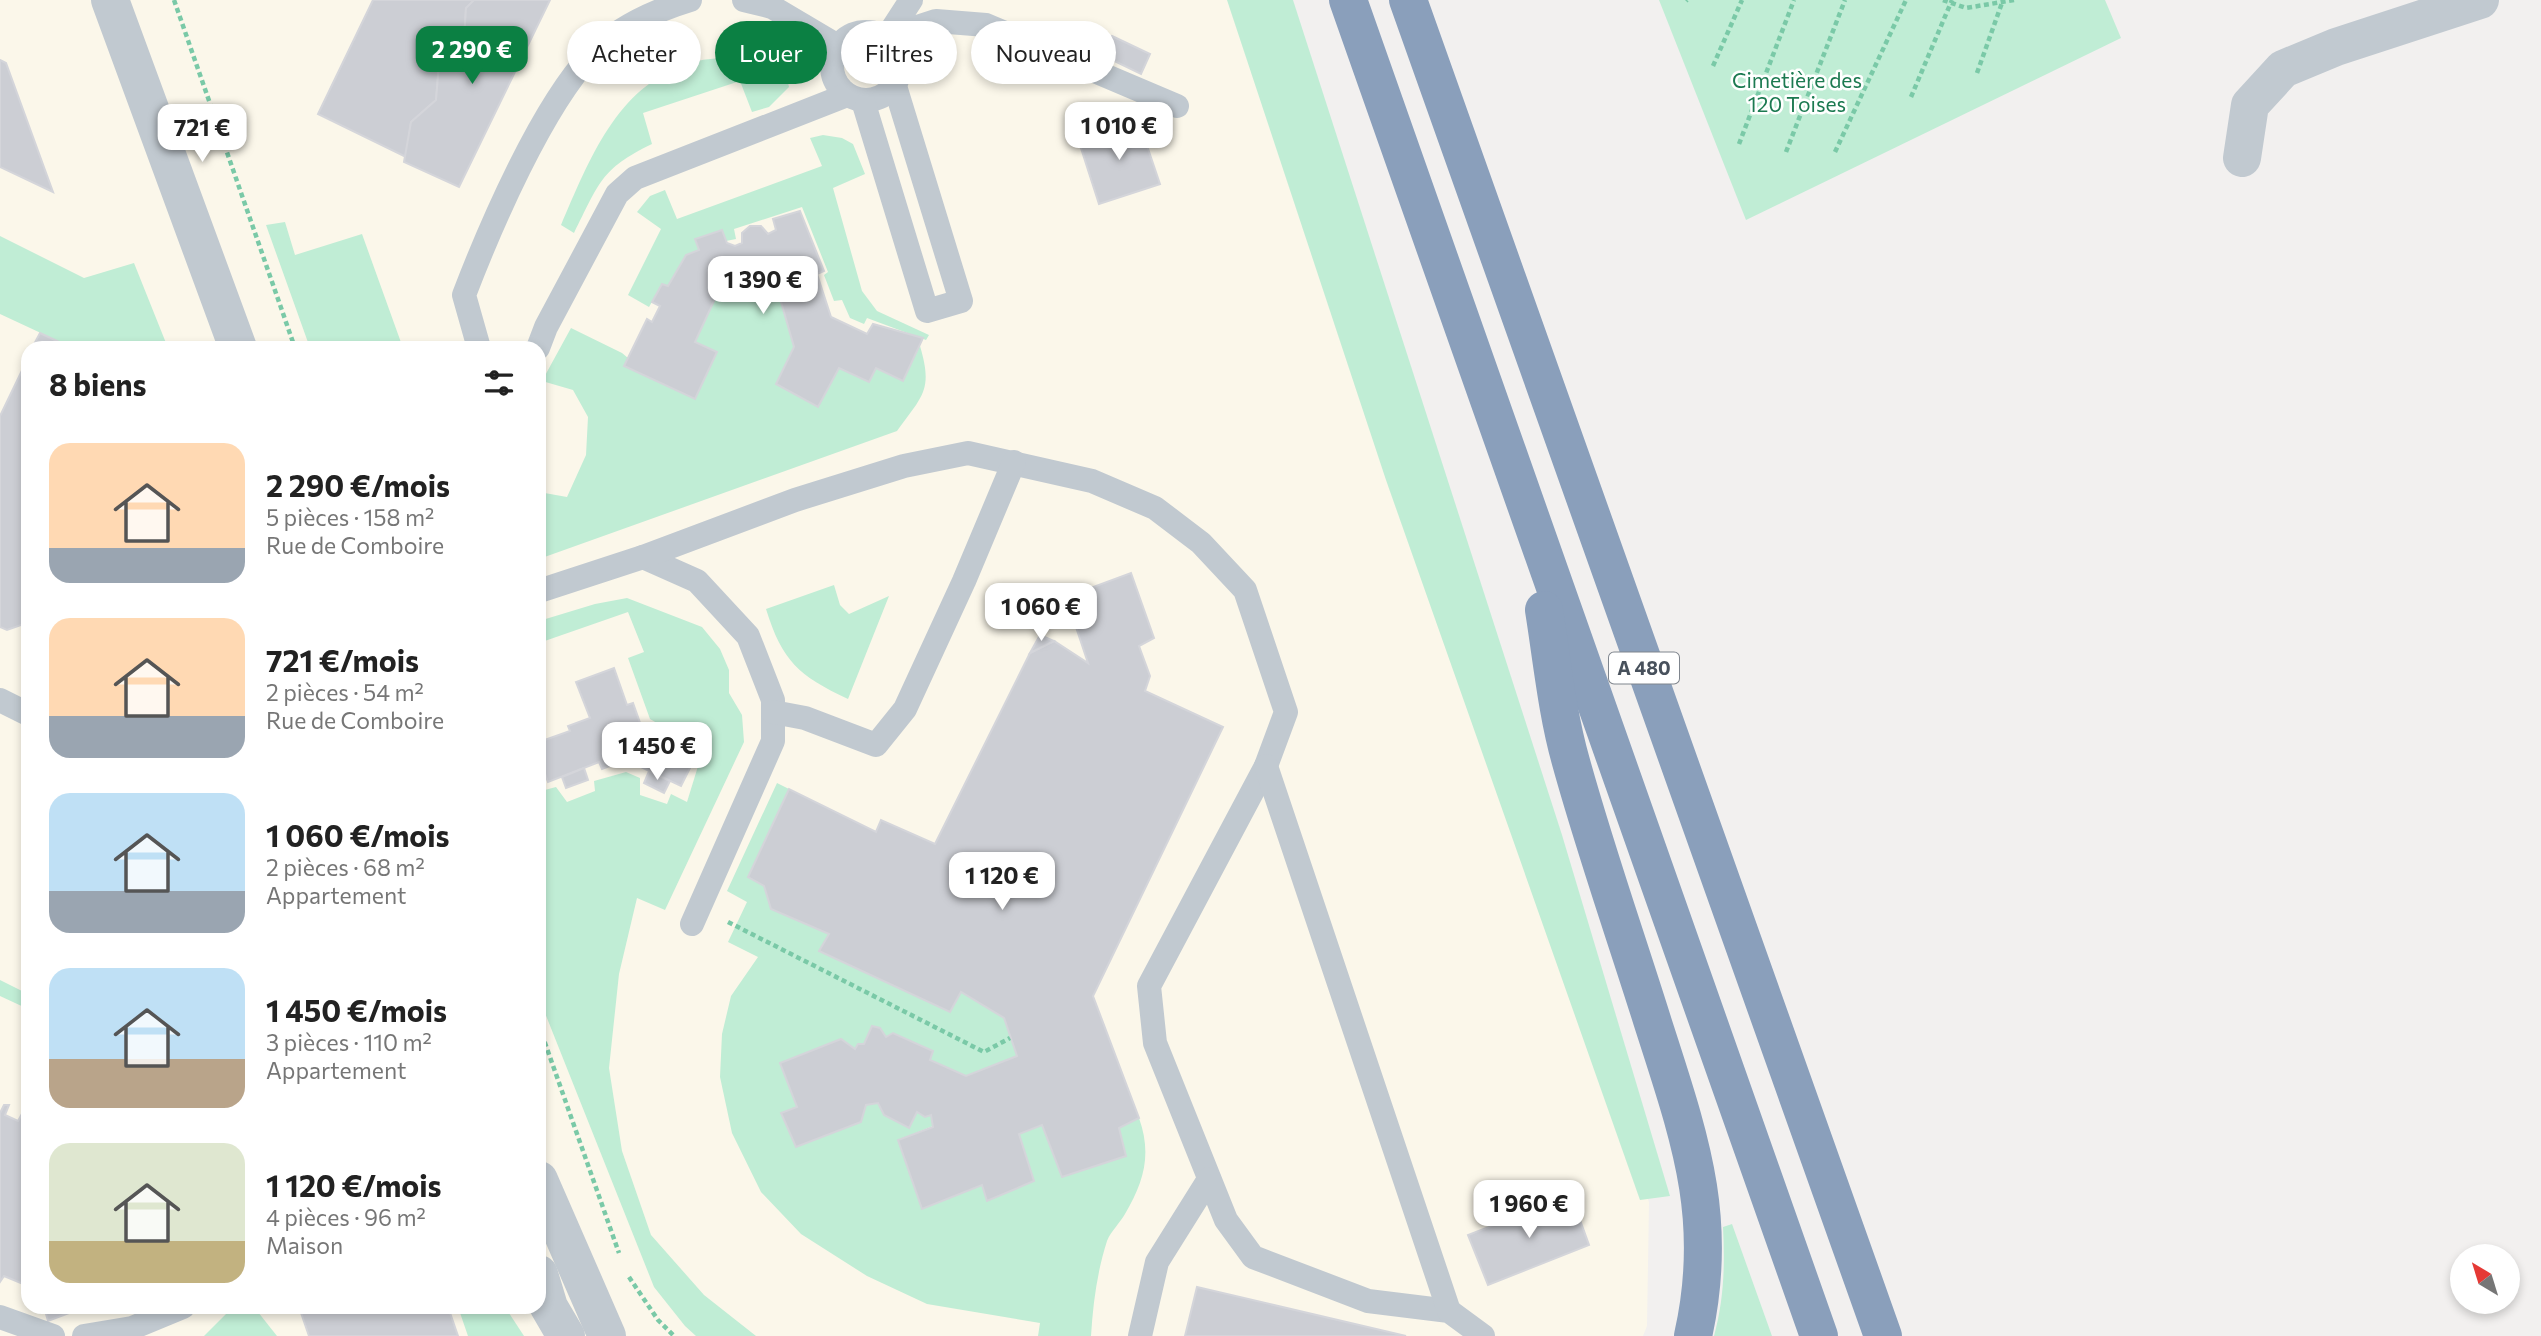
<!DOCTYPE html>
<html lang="fr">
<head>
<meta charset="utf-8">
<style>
	body { margin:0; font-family:Commissioner,sans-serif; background:#f2f2f2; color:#222; height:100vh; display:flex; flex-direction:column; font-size:26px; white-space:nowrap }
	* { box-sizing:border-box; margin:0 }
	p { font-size:23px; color:#767676 }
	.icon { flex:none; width:38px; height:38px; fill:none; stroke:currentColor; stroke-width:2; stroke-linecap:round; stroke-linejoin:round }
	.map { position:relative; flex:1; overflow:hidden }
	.details { position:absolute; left:21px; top:341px; width:525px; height:973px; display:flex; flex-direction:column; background:#fff; border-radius:21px; box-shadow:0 4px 10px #0003 }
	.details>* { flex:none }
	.hud { position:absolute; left:567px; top:21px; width:665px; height:63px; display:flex; gap:14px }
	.needle { width:46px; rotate:322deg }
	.fabs { position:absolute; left:2450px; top:1244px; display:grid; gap:14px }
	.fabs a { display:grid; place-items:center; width:70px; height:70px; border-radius:50%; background:#fff; box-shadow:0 4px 10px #0003; font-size:35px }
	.price { position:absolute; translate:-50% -60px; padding:0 16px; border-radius:14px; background:#fff; color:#222; font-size:23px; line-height:46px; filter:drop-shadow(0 2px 4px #0008) }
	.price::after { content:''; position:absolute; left:50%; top:42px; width:21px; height:16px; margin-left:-10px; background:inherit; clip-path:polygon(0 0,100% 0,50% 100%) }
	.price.on { background:#0b8043; color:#fff }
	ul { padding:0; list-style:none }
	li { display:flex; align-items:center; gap:21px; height:175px; padding:0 28px }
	li span { display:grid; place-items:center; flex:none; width:196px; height:140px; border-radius:21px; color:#555 }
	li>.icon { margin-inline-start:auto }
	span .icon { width:84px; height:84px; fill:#fffc; stroke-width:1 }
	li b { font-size:30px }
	h2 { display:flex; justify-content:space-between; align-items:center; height:84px; padding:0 28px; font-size:30px }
	.tag { padding:0 24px; border-radius:32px; background:#fff; box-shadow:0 4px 10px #0003; font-size:24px; line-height:63px }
	.tag.on { background:#0b8043; color:#fff }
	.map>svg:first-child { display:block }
	.commercial { fill:#fbf7ea; fill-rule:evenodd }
	.green { fill:#c0edd5 }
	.building { fill:#ccced4; stroke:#d4d5da; stroke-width:2 }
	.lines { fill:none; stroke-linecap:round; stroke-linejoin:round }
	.path { stroke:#7ac9a7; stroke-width:4.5; stroke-dasharray:5 3.5; stroke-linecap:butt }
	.service { stroke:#c1c9d0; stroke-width:24 }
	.minor { stroke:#c1c9d0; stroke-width:38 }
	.motorway { stroke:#8a9fbb; stroke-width:38 }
	.labels { text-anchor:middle; stroke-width:5; stroke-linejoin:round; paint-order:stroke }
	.shield { fill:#fff; stroke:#7f858d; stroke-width:2 }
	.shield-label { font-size:19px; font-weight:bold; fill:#48515c }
	.park-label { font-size:21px; fill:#1c7a51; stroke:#fff }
</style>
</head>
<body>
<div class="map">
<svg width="2541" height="1336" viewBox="0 0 2541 1336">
	<rect width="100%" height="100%" fill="#f2f0ef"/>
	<path class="commercial" d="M 0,0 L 1231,0 L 1649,1202 L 1647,1326 L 1643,1336 L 0,1336 ZM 28,348 L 539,348 L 539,1307 L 28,1307 Z"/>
	<g class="green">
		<path d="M 1227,0 L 1293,0 L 1562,835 L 1670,1196 L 1640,1200 L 1386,480 Z"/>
		<path d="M 1659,0 L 2105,0 L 2121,38 L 1746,220 Z"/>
		<path d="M 727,57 L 786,74 L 789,87 L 769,107 L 752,112 L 740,81 L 643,113 L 652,144 C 600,169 599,184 574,233 L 561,225 C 589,161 616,86 690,63 C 701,59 715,59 727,57 Z"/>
		<path d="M 823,135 L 842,138 L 853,144 L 865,174 L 833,188 L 862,291 L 877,311 L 929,335 L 926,340 L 867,318 L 864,324 L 850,318 L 842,300 L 834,301 L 824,275 L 828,272 L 802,207 L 734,229 L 736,239 L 726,241 L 722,230 L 695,239 L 699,250 L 686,255 L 668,286 L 662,284 L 649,307 L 628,295 L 661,229 L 637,212 L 650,196 L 665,190 L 677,219 L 822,166 L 810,138 Z"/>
		<path d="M 285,222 L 295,255 L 362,234 L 403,348 L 310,348 L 266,225 Z"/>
		<path d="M 0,236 L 84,278 L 134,263 L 168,348 L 73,348 L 0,314 Z"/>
		<path d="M 760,274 L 765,285 L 775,281 L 794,347 L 869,382 L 876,368 L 903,380 L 920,346 C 933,390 923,395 897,431 L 539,559 L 539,492 L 567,497 L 586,455 L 588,417 L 573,390 L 542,381 L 571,328 L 622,353 L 628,358 L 625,366 L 695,399 L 717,352 L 695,342 L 719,290 Z"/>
		<path d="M 834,585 L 840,605 L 849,614 L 889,596 L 848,699 C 799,676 782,661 766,609 Z"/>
		<path d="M 627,598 L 702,627 L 720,649 L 729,670 L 729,693 L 742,715 L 744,742 L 665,910 L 637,898 L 619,974 L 609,1068 L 622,1151 L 651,1235 L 704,1295 L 756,1336 L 696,1336 L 685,1326 L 654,1287 L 539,998 L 539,786 L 541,791 L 556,787 L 567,802 L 595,791 L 594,781 L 626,772 L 640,778 L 640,795 L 667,804 L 671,794 L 687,802 L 703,750 L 650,719 L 628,658 L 644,652 L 628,612 L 539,643 L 539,621 L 595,604 Z"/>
		<path d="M 777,783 L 789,789 L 748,877 L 764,886 L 771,909 L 829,934 L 820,951 L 950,1012 L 961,992 L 1004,1018 L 1017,1056 L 966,1076 L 930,1060 L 933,1051 L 893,1033 L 886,1037 L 880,1028 L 872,1026 L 864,1044 L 858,1044 L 855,1049 L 780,1063 L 797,1107 L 781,1114 L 796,1147 L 861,1122 L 866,1105 L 878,1103 L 884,1115 L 908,1127 L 917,1112 L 925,1117 L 931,1115 L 933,1126 L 898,1140 L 922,1209 L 982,1185 L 988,1200 L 1034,1181 L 1019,1134 L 1042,1125 L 1062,1177 L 1126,1156 L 1119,1128 L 1139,1118 C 1152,1154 1144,1182 1125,1214 C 1120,1223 1111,1231 1107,1241 C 1097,1272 1093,1304 1091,1336 L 1038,1336 L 1040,1323 L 927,1304 L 867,1276 L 801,1234 L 761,1192 L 732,1133 L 720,1077 L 722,1034 L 731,996 L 758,957 L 728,942 L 747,902 L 727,891 Z"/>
		<path d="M 0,980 L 28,994 L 28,1009 L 0,996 Z"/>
		<path d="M 1732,1224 L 1772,1336 L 1714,1336 C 1724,1300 1725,1265 1723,1227 Z"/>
		<path d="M 233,1307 L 254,1307 L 277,1336 L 204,1336 Z"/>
		<path d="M 458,1307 L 505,1307 L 524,1336 L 468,1336 Z"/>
	</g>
	<g class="building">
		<path d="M 373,0 L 474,0 L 466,8 L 464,40 L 439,64 L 436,100 L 411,122 L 406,157 L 318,114 Z"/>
		<path d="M 474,0 L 550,0 L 459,187 L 404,162 L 411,122 L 436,100 L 439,64 L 464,40 L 466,8 Z"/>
		<path d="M 1112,36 L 1150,54 L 1141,74 L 1102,55 Z"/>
		<path d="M 0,60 L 6,63 L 53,192 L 0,167 Z"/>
		<path d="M 1138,119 L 1160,184 L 1099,204 L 1078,139 Z"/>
		<path d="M 800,211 L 824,271 L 817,274 L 831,317 L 867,334 L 873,324 L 923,338 L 903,381 L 876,368 L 869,382 L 839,368 L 818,407 L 776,384 L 794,347 L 775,281 L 765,285 L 760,274 L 719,290 L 695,342 L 717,352 L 695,399 L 624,366 L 647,319 L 652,322 L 660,306 L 652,302 L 662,284 L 668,286 L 686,255 L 699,250 L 695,239 L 722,230 L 727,243 L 735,246 L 742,243 L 742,233 L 750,226 L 761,226 L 768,234 L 776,230 L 773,219 Z"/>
		<path d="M 40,333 L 72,348 L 32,348 Z"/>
		<path d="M 28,358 L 28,616 L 24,624 L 7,630 L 0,627 L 0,416 Z"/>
		<path d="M 1131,573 L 1154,638 L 1139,646 L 1150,676 L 1145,691 L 1223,727 L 1093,996 L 1139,1118 L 1119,1128 L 1126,1156 L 1062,1177 L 1042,1125 L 1019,1134 L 1034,1181 L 987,1201 L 982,1185 L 922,1209 L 898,1140 L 933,1127 L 931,1115 L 925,1117 L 917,1112 L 909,1128 L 884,1115 L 878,1103 L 866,1105 L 861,1122 L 796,1147 L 781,1113 L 797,1107 L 780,1063 L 841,1039 L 855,1049 L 858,1044 L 864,1044 L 872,1026 L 880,1028 L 886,1037 L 893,1033 L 933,1051 L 930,1060 L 966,1076 L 1017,1056 L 1004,1018 L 961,992 L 950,1012 L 819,951 L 829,934 L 771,909 L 764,886 L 748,877 L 789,789 L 876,832 L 881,820 L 935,844 L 1030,653 L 1054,641 L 1088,663 L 1066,597 Z"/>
		<path d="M 1040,635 L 1054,641 L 1030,653 Z"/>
		<path d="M 614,668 L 627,705 L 633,703 L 644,734 L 653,730 L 698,752 L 681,786 L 626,760 L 602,769 L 599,762 L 548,782 L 539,758 L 539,742 L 570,731 L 568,726 L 590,718 L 576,682 Z"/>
		<path d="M 584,768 L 588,780 L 566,788 L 562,777 Z"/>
		<path d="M 649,771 L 670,781 L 664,793 L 644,783 Z"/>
		<path d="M 4,1105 L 9,1105 L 5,1115 L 18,1121 L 23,1112 L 28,1117 L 28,1286 L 4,1276 L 0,1282 L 0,1113 Z"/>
		<path d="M 1571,1195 L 1589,1245 L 1488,1285 L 1468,1235 Z"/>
		<path d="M 1197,1287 L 1406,1336 L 1185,1336 Z"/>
		<path d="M 44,1307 L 85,1307 L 48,1321 Z"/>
		<path d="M 299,1307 L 448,1307 L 458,1336 L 309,1336 Z"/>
	</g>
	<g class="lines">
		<g class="path">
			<path d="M 174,0 L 295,348"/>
			<path d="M 1943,0 L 1966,8 L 2014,0"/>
			<path d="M 1686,1 L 1687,0"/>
			<path d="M 1713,66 L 1742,0"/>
			<path d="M 1977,73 L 2003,0"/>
			<path d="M 1911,97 L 1952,0"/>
			<path d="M 1739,144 L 1794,0"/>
			<path d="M 1786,152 L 1845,0"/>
			<path d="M 1835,152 L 1906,0"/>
			<path d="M 728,922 L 984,1052 L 1010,1038"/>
			<path d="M 539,1026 L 619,1253"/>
			<path d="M 629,1277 L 658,1320 L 674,1336"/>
		</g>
		<g class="service">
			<path d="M 744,0 L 772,7 L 838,46"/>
			<circle cx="866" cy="66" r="34"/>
			<path d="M 887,37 L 936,21 L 986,25 L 1177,106"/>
			<path d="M 887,37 L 911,0"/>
			<path d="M 863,101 L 927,311 L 961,301 L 895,86"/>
			<path d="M 479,348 L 464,295 C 490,227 542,106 592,54 C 618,27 654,11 690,0"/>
			<path d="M 538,348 L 546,327 L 617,194 L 635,178 L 847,95"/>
			<path d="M 643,557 L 697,581 L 748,636 L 773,700 L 773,741 L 692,924"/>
			<path d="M 539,591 L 643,557 L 795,500 L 904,466 L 968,453 L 1092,481 L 1155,508 L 1201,543 L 1245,590 L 1286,712 L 1266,766 L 1149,986 L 1155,1043 L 1226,1220 L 1253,1257 L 1368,1301 L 1449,1311 L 1483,1336"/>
			<path d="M 0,700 L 28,714"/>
			<path d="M 773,712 L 805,718 L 876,745 L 905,709 L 964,581 L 1014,462"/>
			<path d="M 1266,766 L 1449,1311"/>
			<path d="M 0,1317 L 53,1336"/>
			<path d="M 84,1336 L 132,1328 L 183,1307"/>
			<path d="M 1140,1336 L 1157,1262 L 1209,1179"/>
		</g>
		<g class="minor">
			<path d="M 110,0 L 238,348"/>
			<path d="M 2242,158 L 2250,105 L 2283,69 L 2336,47 L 2480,0"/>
			<path d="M 539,1180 L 607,1336"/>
			<path d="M 539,1274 L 549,1307 L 566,1336"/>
		</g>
		<g class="motorway">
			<path d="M 1348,0 L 1819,1336"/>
			<path d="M 1408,0 L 1883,1336"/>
			<path d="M 1544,610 C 1552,660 1557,713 1571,762 C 1595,849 1625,934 1652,1020 C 1688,1133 1720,1216 1693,1336"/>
		</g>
	</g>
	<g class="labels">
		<rect class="shield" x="1609" y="652.5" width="70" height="31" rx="5"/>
		<g class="shield-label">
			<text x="1644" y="675">A 480</text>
		</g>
		<g class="park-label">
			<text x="1797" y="88">Cimetière des<tspan x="1797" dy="24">120 Toises</tspan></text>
		</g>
	</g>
</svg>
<div class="fabs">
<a><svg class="needle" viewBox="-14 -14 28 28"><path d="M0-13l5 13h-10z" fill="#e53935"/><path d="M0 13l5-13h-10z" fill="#767676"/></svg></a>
</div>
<b class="price on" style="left:472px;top:86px">2 290 €</b>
<b class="price" style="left:1119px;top:162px">1 010 €</b>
<b class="price" style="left:202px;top:164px">721 €</b>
<b class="price" style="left:763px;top:316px">1 390 €</b>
<b class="price" style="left:1041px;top:643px">1 060 €</b>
<b class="price" style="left:657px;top:782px">1 450 €</b>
<b class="price" style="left:1002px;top:912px">1 120 €</b>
<b class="price" style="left:1529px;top:1240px">1 960 €</b>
<div class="hud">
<a class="tag">Acheter</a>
<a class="tag on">Louer</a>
<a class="tag">Filtres</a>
<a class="tag">Nouveau</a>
</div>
<section class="details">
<h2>8 biens<svg class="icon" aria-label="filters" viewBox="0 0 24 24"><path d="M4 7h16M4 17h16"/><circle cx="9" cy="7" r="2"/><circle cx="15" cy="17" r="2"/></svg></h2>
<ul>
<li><span style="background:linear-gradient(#ffd9b3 75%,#9aa5b1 0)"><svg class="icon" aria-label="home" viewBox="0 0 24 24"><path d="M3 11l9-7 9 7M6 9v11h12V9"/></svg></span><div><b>2 290 €/mois</b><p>5 pièces · 158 m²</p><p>Rue de Comboire</p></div></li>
<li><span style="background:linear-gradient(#ffd9b3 70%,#9aa5b1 0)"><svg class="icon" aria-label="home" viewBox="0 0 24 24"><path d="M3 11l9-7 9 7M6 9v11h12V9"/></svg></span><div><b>721 €/mois</b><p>2 pièces · 54 m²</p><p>Rue de Comboire</p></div></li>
<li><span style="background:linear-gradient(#bfe0f5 70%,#9aa5b1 0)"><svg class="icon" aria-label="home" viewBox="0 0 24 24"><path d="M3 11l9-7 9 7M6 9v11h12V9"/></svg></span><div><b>1 060 €/mois</b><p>2 pièces · 68 m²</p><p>Appartement</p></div></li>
<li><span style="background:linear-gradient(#bfe0f5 65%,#b9a48a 0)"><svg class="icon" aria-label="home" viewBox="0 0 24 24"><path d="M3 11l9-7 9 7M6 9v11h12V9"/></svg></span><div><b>1 450 €/mois</b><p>3 pièces · 110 m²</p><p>Appartement</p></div></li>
<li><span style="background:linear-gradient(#dfe7d0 70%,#c2b280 0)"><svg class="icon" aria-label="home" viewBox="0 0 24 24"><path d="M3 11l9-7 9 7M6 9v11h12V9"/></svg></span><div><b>1 120 €/mois</b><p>4 pièces · 96 m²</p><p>Maison</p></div></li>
</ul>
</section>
</div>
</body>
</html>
